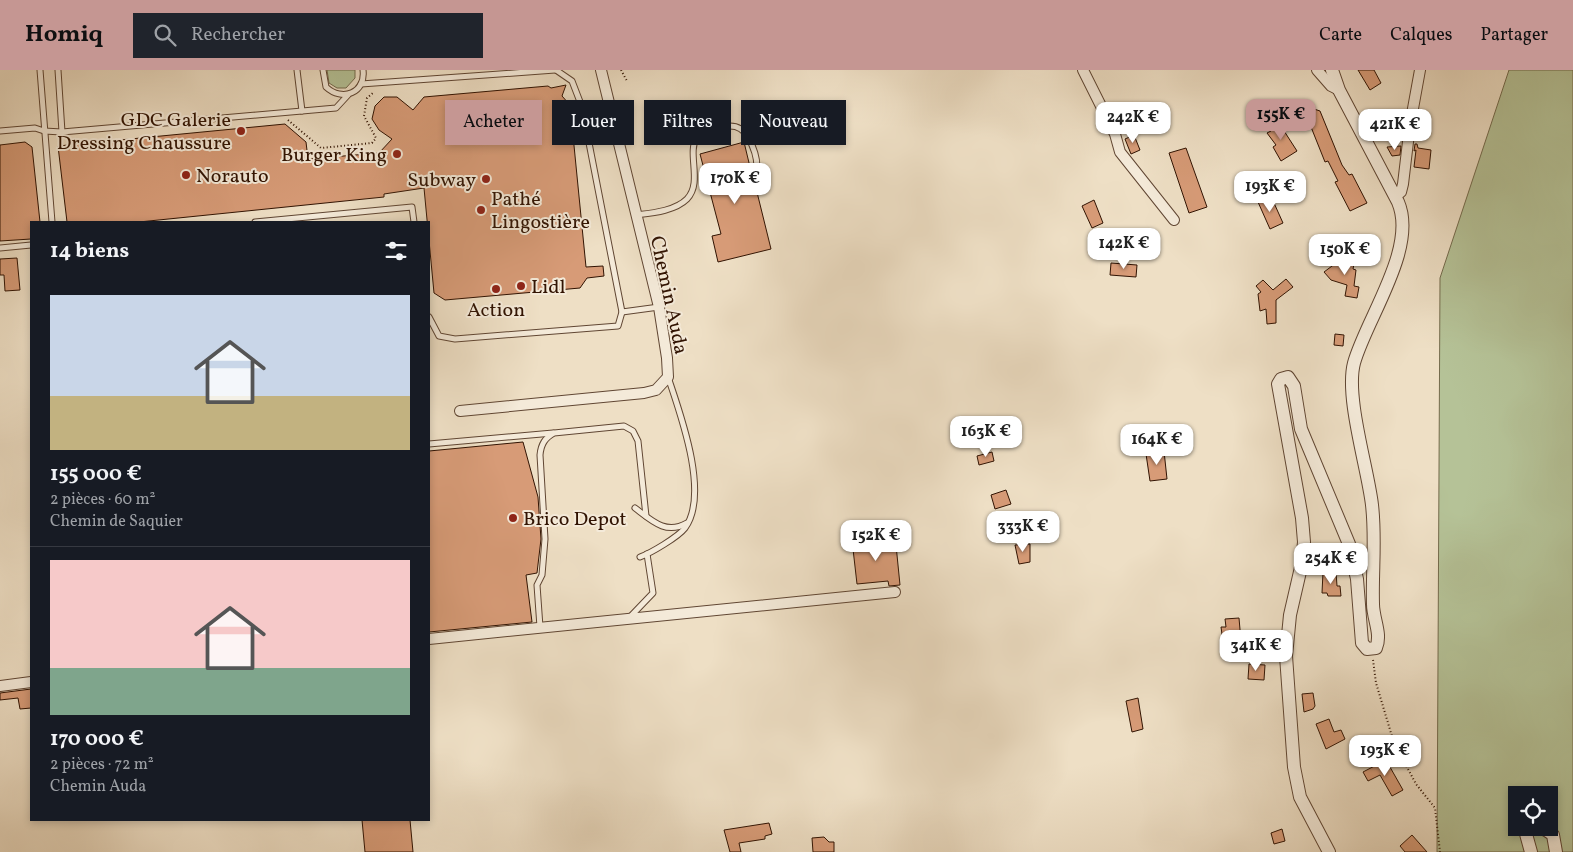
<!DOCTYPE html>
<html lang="fr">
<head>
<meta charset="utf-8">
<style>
	body { margin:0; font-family:Vollkorn,serif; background:#20242c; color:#f1f3f6; height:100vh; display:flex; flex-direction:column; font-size:19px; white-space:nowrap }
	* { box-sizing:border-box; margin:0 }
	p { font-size:16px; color:#9ea1a6 }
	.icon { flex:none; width:28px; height:28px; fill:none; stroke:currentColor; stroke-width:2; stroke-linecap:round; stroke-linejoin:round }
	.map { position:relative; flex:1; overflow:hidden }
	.details { position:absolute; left:30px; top:151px; width:400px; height:600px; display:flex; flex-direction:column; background:#171b24; border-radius:0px; box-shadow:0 2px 8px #0003 }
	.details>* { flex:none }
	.top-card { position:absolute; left:445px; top:30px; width:475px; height:45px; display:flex; gap:10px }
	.buttons { position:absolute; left:1508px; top:716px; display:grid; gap:10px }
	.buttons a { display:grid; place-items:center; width:50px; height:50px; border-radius:0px; background:#171b24; box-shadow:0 2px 8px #0003; font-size:25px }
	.price { position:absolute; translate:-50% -42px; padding:0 11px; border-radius:10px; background:#fff; color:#222; font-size:16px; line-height:32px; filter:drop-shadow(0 1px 2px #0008) }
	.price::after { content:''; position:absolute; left:50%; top:30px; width:15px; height:11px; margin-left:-8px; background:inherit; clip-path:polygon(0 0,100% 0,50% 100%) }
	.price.current { background:#c59692; color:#111 }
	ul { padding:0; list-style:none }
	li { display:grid; align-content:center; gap:10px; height:265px; padding:0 20px }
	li+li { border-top:1px solid #363941 }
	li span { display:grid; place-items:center; height:155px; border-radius:0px; color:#555 }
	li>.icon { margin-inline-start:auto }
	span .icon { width:90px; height:90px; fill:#fffc; stroke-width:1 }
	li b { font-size:21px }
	h2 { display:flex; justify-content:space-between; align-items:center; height:60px; padding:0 20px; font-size:21px }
	.pill { padding:0 18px; border-radius:0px; background:#171b24; box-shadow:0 2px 8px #0003; font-size:18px; line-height:45px }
	.pill.current { background:#c59692; color:#111 }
	header { display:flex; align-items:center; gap:30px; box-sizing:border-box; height:70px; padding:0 25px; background:#c59692; color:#111 }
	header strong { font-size:24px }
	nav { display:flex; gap:28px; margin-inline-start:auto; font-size:18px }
	.search { width:350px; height:45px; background:#20242c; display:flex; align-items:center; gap:12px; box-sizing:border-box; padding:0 18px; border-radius:0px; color:#9ea1a6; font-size:19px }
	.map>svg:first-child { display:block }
	.green { fill:#b5c297; stroke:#736a4c; fill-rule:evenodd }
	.building { fill:#d79b77; stroke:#311302 }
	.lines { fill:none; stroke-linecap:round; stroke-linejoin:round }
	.service-casing { stroke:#604633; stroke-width:7 }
	.minor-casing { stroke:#604633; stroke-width:12 }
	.tertiary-casing { stroke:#604633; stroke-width:14 }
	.path { stroke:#311302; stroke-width:2; stroke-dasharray:1 2.5; stroke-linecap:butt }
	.service { stroke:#f4ead9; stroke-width:5 }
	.minor { stroke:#f4ead9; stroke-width:10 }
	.tertiary { stroke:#f4ead9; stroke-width:12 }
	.poi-dot { fill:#8f2418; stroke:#f4ead9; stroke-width:2 }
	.labels { text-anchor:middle; stroke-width:4; stroke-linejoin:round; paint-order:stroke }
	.poi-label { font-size:20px; fill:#311302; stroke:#f4ead9; text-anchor:start }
	.street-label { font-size:20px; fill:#311302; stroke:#f4ead9 }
</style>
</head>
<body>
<header>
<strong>Homiq</strong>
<div class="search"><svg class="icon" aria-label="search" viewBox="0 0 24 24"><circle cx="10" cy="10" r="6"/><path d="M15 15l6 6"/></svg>Rechercher</div>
<nav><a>Carte</a><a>Calques</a><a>Partager</a></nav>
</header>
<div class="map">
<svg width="1573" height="782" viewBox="0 0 1573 782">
	<rect width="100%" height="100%" fill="#eedfc5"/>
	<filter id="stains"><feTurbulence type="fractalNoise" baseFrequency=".004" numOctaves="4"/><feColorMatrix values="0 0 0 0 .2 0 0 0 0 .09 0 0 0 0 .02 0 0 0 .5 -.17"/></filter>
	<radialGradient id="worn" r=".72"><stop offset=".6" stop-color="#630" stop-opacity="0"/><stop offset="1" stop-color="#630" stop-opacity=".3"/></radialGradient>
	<g class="green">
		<path d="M 327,0 L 355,0 L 355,8 L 346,18 L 337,18 L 329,13 Z"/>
		<path d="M 1509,0 L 1573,0 L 1573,782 L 1437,782 L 1440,208 ZM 1516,725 L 1549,725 L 1549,758 L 1516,758 Z"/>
	</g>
	<g class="building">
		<path d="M 1358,0 L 1374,0 L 1381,13 L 1370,20 Z"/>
		<path d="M 566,15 L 562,26 L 570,35 L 586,197 L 603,196 L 604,206 L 587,208 L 580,218 L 445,230 L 434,223 L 424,118 L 384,124 L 384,127 L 139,152 L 67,152 L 58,76 L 285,54 L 306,72 L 308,89 L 379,83 L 392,69 L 379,60 L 372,49 L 375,36 L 384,27 L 397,27 L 413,40 L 424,27 L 548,16 L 551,18 Z"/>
		<path d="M 1314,39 L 1320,41 L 1342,95 L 1349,105 L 1352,104 L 1367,133 L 1350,141 L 1335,112 L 1338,111 L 1328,91 L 1325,92 L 1305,42 Z"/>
		<path d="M 1277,50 L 1297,81 L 1281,91 L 1273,77 L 1276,75 L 1267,63 L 1271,61 L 1268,56 Z"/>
		<path d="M 1134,65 L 1140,80 L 1131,84 L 1125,69 Z"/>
		<path d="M 25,72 L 32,77 L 40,152 L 31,152 L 31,169 L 0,171 L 0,75 Z"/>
		<path d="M 744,72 L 750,97 L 728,104 L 727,109 L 732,112 L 753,106 L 771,179 L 718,192 L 712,166 L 721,164 L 700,84 Z"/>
		<path d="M 1415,74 L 1417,74 L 1418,78 L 1431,80 L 1429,99 L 1414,97 L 1416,80 L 1414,81 Z"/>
		<path d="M 1401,76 L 1400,85 L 1392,86 L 1387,77 Z"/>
		<path d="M 1186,78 L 1207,137 L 1189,143 L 1169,83 Z"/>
		<path d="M 1268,128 L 1271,134 L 1274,133 L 1283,153 L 1270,159 L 1258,132 Z"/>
		<path d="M 1094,130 L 1103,153 L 1092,158 L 1082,136 Z"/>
		<path d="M 17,188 L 20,220 L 5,221 L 4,205 L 0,205 L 0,189 Z"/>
		<path d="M 1344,188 L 1355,189 L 1353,199 L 1356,200 L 1354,216 L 1359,217 L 1357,228 L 1345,226 L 1347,215 L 1331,210 L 1324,202 L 1336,193 L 1343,193 Z"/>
		<path d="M 1111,193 L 1137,195 L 1136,207 L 1110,205 Z"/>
		<path d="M 1286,209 L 1293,217 L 1276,230 L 1276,253 L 1267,254 L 1266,239 L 1260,241 L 1258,224 L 1261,222 L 1256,216 L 1263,210 L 1273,220 Z"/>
		<path d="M 1335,264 L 1344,265 L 1343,276 L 1334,275 Z"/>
		<path d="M 523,372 L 538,427 L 541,469 L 537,503 L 526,505 L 532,552 L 429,562 L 429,381 Z"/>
		<path d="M 1164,381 L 1167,409 L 1150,411 L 1146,384 Z"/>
		<path d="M 992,382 L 994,391 L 979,395 L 977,386 Z"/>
		<path d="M 1006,420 L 1011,434 L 995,439 L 991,425 Z"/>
		<path d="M 872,458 L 881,476 L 896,475 L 900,515 L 889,516 L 888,511 L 857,514 L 853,479 L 870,477 L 862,463 Z"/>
		<path d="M 1030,474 L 1030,492 L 1019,494 L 1015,475 Z"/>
		<path d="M 1323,502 L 1336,502 L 1337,516 L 1340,516 L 1341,526 L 1328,526 L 1327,523 L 1322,523 Z"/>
		<path d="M 1239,548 L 1241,571 L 1223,572 L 1221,557 L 1226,557 L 1225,549 Z"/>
		<path d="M 1249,594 L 1265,595 L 1264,610 L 1248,609 Z"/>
		<path d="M 31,619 L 31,638 L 20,639 L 18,628 L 0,630 L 0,623 Z"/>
		<path d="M 1313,623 L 1315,636 L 1313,639 L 1304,642 L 1302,624 Z"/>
		<path d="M 1138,628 L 1143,659 L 1132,662 L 1126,631 Z"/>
		<path d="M 1329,649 L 1334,662 L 1341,660 L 1345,669 L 1326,679 L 1316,654 Z"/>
		<path d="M 1386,690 L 1403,720 L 1392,726 L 1380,705 L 1368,711 L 1363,702 Z"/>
		<path d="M 362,750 L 410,750 L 413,782 L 365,782 Z"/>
		<path d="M 769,753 L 772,764 L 765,766 L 765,769 L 739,773 L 741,782 L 730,782 L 724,760 Z"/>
		<path d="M 1282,759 L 1285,771 L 1274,774 L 1271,763 Z"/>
		<path d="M 1412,765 L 1427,782 L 1405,782 L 1400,776 Z"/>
		<path d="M 824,767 L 829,772 L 834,772 L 834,782 L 813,782 L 812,768 Z"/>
	</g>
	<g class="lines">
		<g class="service-casing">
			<g id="service">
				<path d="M 40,0 L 52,152"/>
				<path d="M 58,0 L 62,62"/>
				<path d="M 297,0 L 302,41"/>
				<path d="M 323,0 L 326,17 C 342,32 366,23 363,0"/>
				<path d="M 361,14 L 555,0"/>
				<path d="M 0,61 L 35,58 L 44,61 L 62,62 L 336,38 L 348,25"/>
				<path d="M 636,145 C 652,143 675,141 687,129 C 710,105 666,56 730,56 C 738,56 744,60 748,67 C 753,76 757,88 757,97 L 749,104 L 731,108"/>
				<path d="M 255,152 L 412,137 L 414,152"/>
				<path d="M 0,178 L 31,175"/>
				<path d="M 622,242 L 659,237"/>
				<path d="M 429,247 L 439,266 L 455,269 L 618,256 L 622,242 L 582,37 L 572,11 L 556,0"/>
				<path d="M 429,374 L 553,363"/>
				<path d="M 635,438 C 652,451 666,465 687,453"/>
				<path d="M 640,487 C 651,483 678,467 685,458 C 710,424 680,343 668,307"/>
				<path d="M 629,548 L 653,523 L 647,484"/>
				<path d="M 540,557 L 537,515 L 542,505 L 545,469 L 540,385 C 541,374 545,368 554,363 L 624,356 L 633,361 L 638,371 L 646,446"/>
			</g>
		</g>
		<g class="minor-casing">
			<g id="minor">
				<path d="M 1083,0 L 1115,64 L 1120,82 L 1174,150"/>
				<path d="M 1317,0 L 1331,16 L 1339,20"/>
				<path d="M 1395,127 L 1401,122 L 1403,114 L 1410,55 L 1420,0"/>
				<path d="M 460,341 L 644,323 L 656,320 L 668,307 L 667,288 L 659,237 L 601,0"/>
				<path d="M 429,569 L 895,522"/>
				<path d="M 0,616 L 31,612"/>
			</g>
		</g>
		<g class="tertiary-casing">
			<g id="tertiary">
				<path d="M 1329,782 L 1300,727 L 1294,697 L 1286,586 L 1290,545 L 1302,493 L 1304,472 L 1302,448 L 1278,314 L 1281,309 L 1288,307 L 1294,316 L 1301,359 L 1349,474 L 1357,509 L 1362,573 L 1367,579 L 1376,578 C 1382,564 1373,549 1373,534 C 1372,501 1376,469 1372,435 C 1368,399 1345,327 1354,293 C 1366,249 1418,178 1398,132 L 1339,20 L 1332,0"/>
				<path d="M 1531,782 L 1526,764 C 1533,753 1545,758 1553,765 L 1556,782"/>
			</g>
		</g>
		<g class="path">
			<path d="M 621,0 L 627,11"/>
			<path d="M 288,50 L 321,78 L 372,73 L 376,68 L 364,46 L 367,28 L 373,23"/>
			<path d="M 1373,590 L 1376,613 L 1394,673 L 1416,714 L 1435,738 L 1440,782"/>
		</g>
		<use href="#service" class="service"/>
		<use href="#minor" class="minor"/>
		<use href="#tertiary" class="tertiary"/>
	</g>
	<g class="poi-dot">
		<circle cx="241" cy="61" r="5"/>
		<circle cx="397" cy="84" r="5"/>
		<circle cx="186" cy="105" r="5"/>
		<circle cx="486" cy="109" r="5"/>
		<circle cx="481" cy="140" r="5"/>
		<circle cx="521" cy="216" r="5"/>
		<circle cx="496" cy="219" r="5"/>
		<circle cx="513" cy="448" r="5"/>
	</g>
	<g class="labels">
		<g class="poi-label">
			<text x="231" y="56" text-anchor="end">GDC Galerie<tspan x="231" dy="23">Dressing Chaussure</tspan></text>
			<text x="387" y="91" text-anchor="end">Burger King</text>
			<text x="196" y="112">Norauto</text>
			<text x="476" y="116" text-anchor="end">Subway</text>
			<text x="491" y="135">Pathé<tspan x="491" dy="23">Lingostière</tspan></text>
			<text x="531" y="223">Lidl</text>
			<text x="496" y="246" text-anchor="middle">Action</text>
			<text x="523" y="455">Brico Depot</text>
		</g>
		<g class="street-label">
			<text transform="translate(670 225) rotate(78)" y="7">Chemin Auda</text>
		</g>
	</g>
	<rect width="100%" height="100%" filter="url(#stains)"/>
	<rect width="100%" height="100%" fill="url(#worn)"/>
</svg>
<div class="buttons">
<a><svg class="icon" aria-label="locate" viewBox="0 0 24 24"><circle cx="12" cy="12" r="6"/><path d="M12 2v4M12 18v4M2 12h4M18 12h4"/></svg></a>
</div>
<b class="price current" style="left:1281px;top:71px">155K €</b>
<b class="price" style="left:1133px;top:74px">242K €</b>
<b class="price" style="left:1395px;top:81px">421K €</b>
<b class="price" style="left:735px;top:135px">170K €</b>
<b class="price" style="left:1270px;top:143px">193K €</b>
<b class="price" style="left:1124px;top:200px">142K €</b>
<b class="price" style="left:1345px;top:206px">150K €</b>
<b class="price" style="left:986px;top:388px">163K €</b>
<b class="price" style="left:1157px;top:396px">164K €</b>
<b class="price" style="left:1023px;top:483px">333K €</b>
<b class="price" style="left:876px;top:492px">152K €</b>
<b class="price" style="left:1331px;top:515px">254K €</b>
<b class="price" style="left:1256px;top:602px">341K €</b>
<b class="price" style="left:1385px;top:707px">193K €</b>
<div class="top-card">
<a class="pill current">Acheter</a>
<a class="pill">Louer</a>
<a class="pill">Filtres</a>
<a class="pill">Nouveau</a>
</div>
<section class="details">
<h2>14 biens<svg class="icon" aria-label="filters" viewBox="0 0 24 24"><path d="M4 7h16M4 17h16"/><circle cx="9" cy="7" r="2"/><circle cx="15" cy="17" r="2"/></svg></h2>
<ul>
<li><span style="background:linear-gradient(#c9d6e8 65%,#c2b280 0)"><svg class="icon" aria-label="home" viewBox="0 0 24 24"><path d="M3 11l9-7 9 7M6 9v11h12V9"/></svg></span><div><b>155 000 €</b><p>2 pièces · 60 m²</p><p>Chemin de Saquier</p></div></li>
<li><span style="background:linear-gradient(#f6c9c9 70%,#7fa58c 0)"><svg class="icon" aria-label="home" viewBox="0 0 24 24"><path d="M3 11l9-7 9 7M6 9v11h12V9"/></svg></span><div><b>170 000 €</b><p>2 pièces · 72 m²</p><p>Chemin Auda</p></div></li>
</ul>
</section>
</div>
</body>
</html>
